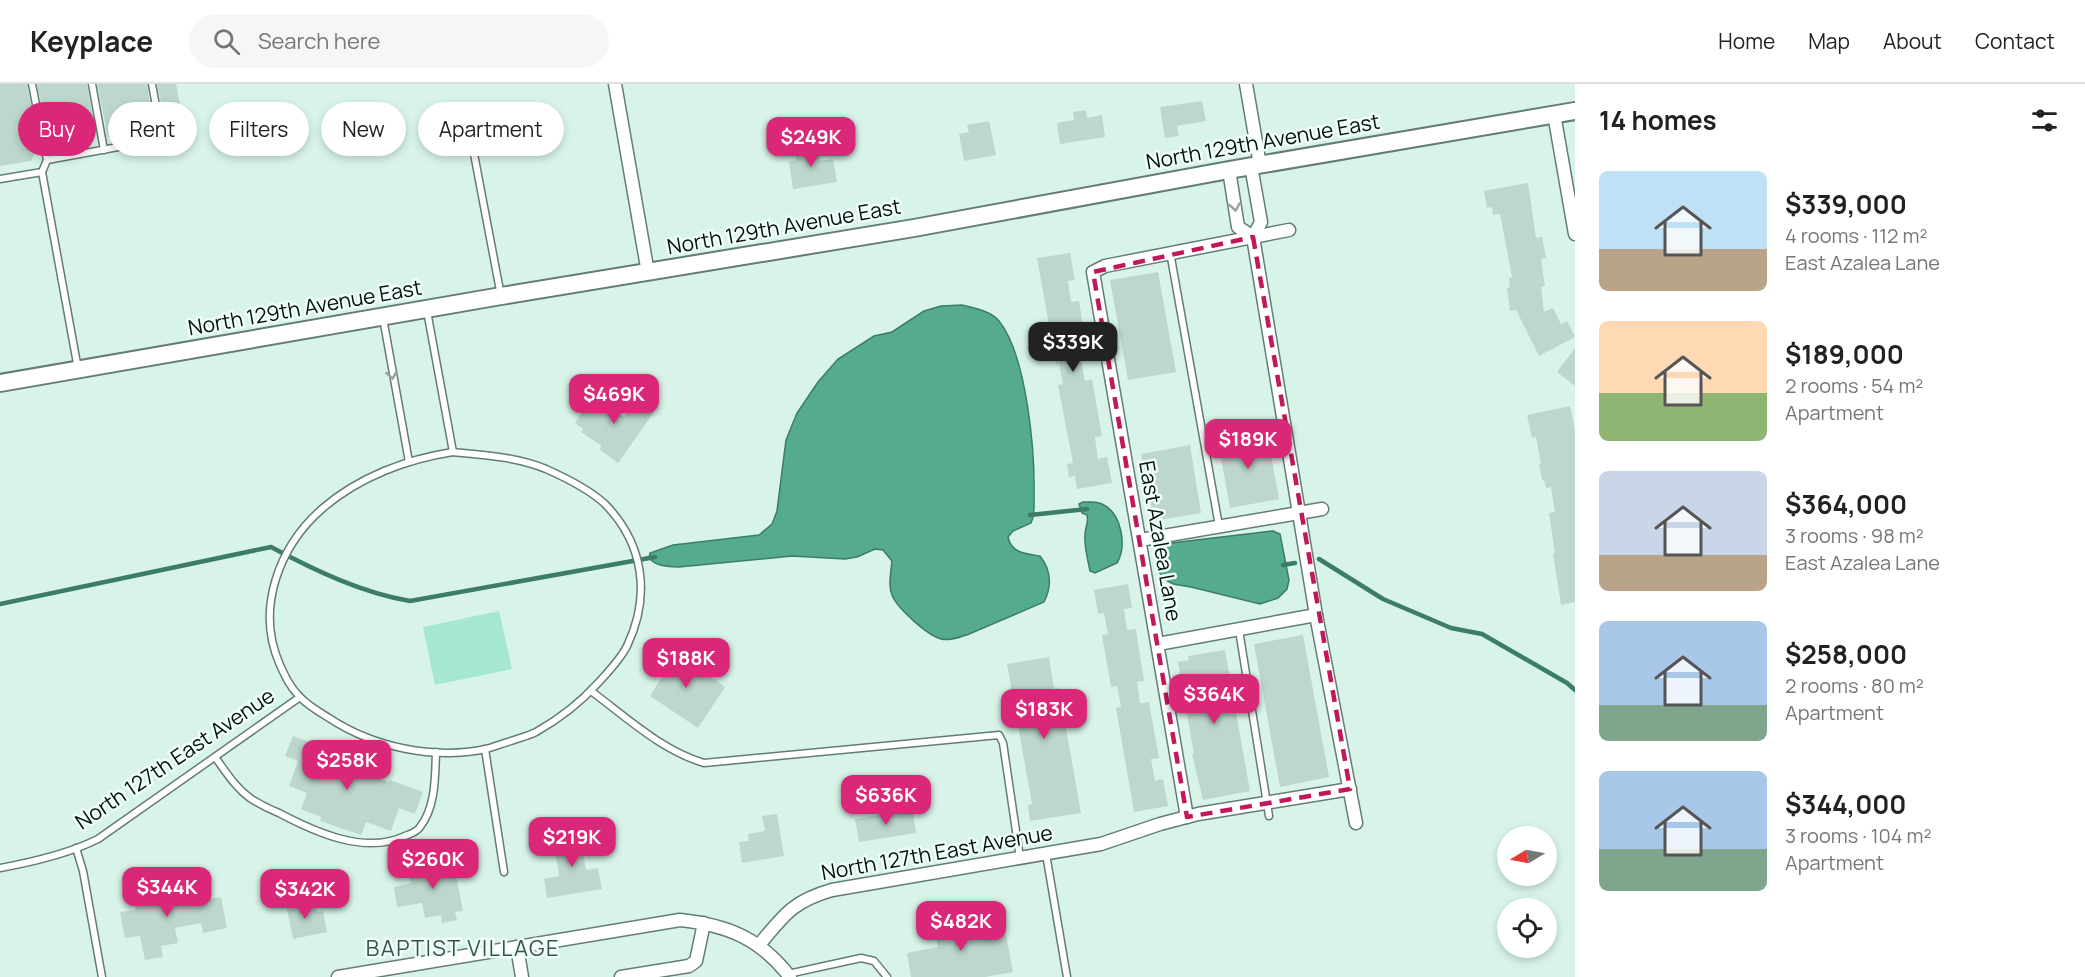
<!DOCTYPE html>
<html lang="en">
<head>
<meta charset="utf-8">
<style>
	body { margin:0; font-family:Manrope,sans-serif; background:#f6f6f6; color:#222; height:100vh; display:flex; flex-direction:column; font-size:22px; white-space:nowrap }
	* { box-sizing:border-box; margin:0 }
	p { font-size:20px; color:#767676 }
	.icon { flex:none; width:33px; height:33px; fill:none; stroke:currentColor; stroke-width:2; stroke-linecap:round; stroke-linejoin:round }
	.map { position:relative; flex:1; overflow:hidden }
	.sheet { display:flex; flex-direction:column; background:#fff; width:510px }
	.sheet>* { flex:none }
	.banner { position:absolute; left:18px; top:18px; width:570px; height:54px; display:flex; gap:12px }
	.needle { width:39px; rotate:260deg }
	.tools { position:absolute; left:1497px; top:742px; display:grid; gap:12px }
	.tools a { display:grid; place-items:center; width:60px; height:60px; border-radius:50%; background:#fff; box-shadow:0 3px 9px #0003; font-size:30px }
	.price { position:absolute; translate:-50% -51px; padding:0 14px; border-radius:12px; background:#db2777; color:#fff; font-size:20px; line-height:39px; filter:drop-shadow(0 2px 3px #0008) }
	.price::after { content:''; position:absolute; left:50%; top:36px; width:18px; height:14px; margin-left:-9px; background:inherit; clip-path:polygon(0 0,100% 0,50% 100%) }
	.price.on { background:#222; color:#fff }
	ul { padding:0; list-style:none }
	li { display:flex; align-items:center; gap:18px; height:150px; padding:0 24px }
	li span { display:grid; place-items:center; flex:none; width:168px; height:120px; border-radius:9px; color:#555 }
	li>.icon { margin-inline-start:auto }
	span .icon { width:72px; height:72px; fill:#fffc; stroke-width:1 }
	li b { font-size:26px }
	h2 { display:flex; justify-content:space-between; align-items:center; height:72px; padding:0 24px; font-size:26px }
	.pill { padding:0 21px; border-radius:27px; background:#fff; box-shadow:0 3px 9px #0003; font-size:21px; line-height:54px }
	.pill.on { background:#db2777; color:#fff }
	header { display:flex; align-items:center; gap:36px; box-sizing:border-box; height:84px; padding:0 30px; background:#fff; border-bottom:2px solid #e0e0e0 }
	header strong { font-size:28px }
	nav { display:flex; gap:33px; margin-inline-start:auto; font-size:21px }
	.search { width:420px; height:54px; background:#f6f6f6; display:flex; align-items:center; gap:15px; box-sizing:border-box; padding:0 21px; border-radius:33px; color:#767676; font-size:22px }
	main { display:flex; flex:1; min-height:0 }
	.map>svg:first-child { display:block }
	.green { fill:#a5e7d0 }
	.water { fill:#55ab90; stroke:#3d7c68; stroke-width:1.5 }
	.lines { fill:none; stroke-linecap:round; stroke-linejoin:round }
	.stream { stroke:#3d7c68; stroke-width:4.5 }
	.building { fill:#bdd7cd }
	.lane-casing { stroke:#647c73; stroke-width:9 }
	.street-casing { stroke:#647c73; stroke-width:15 }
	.secondary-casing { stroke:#647c73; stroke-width:20 }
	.lane { stroke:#fff; stroke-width:6 }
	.street { stroke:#fff; stroke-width:12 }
	.secondary { stroke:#fff; stroke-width:16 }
	.oneway { stroke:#9b9f9e }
	.marked { fill:none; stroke:#c2185b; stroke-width:4.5; stroke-dasharray:12 8; stroke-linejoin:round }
	.labels { text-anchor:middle; stroke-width:5; stroke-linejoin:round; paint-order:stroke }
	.street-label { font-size:21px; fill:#060f0c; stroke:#eefef8 }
	.neighbourhood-label { font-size:22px; letter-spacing:1.5px; fill:#3b524a; stroke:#eefef8 }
</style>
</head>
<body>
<header>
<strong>Keyplace</strong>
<div class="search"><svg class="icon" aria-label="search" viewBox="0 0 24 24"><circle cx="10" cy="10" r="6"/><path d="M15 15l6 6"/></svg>Search here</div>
<nav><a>Home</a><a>Map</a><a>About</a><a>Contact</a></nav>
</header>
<main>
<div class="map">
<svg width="1575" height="893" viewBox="0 0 1575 893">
	<rect width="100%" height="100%" fill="#d8f4e9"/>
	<path class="green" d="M 499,527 L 512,585 L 435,601 L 423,543 Z"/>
	<g class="water">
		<path d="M 962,221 C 974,224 991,227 999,237 C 1027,272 1035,368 1034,412 C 1034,421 1035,431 1031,439 L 1013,447 L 1008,453 C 1011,469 1026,470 1040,472 C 1051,486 1052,502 1044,518 L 969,550 C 960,553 950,557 941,555 C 927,551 897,524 892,511 C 888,501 891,488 892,477 L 883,466 L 875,465 L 857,473 L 845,475 L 792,472 L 679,483 C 667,482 657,483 649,474 L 650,469 L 673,461 L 759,451 L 772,440 L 777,427 L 786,356 L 797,329 L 818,298 L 838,275 L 874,252 L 892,248 L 924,227 L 941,222 Z"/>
		<path d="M 1083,418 C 1090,418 1097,417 1102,420 C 1122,429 1127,462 1117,479 L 1095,489 L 1090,487 C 1088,476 1084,463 1085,451 C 1085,443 1089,439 1087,431 L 1082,429 L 1079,420 Z"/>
		<path d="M 1273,447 L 1280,450 L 1289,496 L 1287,505 L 1278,514 L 1260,520 L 1191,503 L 1173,500 L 1164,495 L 1159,488 L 1158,468 L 1163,460 Z"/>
	</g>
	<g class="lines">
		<g class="stream">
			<path d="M 1030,431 L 1087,425"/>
			<path d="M 1319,475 L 1383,515 L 1451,544 L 1482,550 L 1567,599 L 1575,606"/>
			<path d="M 1283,481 L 1295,479"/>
			<path d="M 0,520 L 271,463 C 314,486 362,509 410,517 L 655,473"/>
		</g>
	</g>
	<g class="building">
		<path d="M 0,0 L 27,0 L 40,65 L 36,66 L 31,77 L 0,82 Z"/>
		<path d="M 37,0 L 87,0 L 94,39 L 86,57 L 50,63 Z"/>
		<path d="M 97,0 L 147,0 L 152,31 L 144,46 L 108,53 Z"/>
		<path d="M 157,0 L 176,0 L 185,49 L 168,52 Z"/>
		<path d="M 1202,17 L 1206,37 L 1177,42 L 1179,52 L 1165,54 L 1160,23 Z"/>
		<path d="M 1086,26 L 1087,34 L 1102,31 L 1105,53 L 1060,60 L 1057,39 L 1074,36 L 1073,28 Z"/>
		<path d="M 989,37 L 996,71 L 964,77 L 959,50 L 969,48 L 967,41 Z"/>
		<path d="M 818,60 L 820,77 L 833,75 L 837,98 L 793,105 L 789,78 L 796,76 L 794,64 Z"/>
		<path d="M 1528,99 L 1536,154 L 1542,153 L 1546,174 L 1541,175 L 1545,202 L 1541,203 L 1544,228 L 1553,224 L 1561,240 L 1567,237 L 1575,253 L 1539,272 L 1516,226 L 1510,227 L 1507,204 L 1510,203 L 1509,194 L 1512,193 L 1500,130 L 1493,131 L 1492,123 L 1487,124 L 1484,107 Z"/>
		<path d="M 1070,169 L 1075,196 L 1068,197 L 1071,218 L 1079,217 L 1088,274 L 1081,275 L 1085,297 L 1092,295 L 1102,352 L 1095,353 L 1098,375 L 1107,373 L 1112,399 L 1077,405 L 1075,392 L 1069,393 L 1067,380 L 1073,379 L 1058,301 L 1063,300 L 1059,279 L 1056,280 L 1037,174 Z"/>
		<path d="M 1158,188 L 1176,288 L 1128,296 L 1110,196 Z"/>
		<path d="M 1575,264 L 1575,302 L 1557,288 Z"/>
		<path d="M 594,311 L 624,333 L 638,312 L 656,325 L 618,379 L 599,365 L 602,362 L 581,348 L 583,345 L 575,339 Z"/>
		<path d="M 1570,322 L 1575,346 L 1575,518 L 1561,521 L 1553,470 L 1555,469 L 1549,429 L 1555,428 L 1551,403 L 1546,404 L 1544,396 L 1542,396 L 1539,380 L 1541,379 L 1536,353 L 1532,354 L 1527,331 Z"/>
		<path d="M 1267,348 L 1279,415 L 1230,424 L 1218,357 Z"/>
		<path d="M 1190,361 L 1201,429 L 1154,437 L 1141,370 Z"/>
		<path d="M 1128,500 L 1132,524 L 1124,525 L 1127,546 L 1136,545 L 1144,597 L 1137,598 L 1140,619 L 1149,618 L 1159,674 L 1151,675 L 1155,697 L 1163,695 L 1168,722 L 1134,728 L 1116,624 L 1121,623 L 1117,602 L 1111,603 L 1102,551 L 1108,550 L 1104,529 L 1098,530 L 1094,506 Z"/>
		<path d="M 1303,551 L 1329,693 L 1280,703 L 1254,560 Z"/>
		<path d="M 671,566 L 725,603 L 698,644 L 650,612 L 663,591 L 657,587 Z"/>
		<path d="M 1225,566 L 1250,707 L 1203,716 L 1192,670 L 1194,670 L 1178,578 L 1189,576 L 1188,572 Z"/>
		<path d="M 1049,573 L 1054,605 L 1059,604 L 1081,729 L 1030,737 L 1028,721 L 1032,720 L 1007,580 Z"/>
		<path d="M 293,652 L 327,665 L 323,674 L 389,698 L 390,696 L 423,708 L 415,730 L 399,724 L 391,747 L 366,738 L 361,751 L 320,737 L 321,733 L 301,725 L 307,709 L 289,702 L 298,677 L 285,672 Z"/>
		<path d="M 913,726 L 916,749 L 859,758 L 855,735 Z"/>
		<path d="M 777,730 L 784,772 L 742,779 L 739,758 L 749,757 L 748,750 L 765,747 L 762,732 Z"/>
		<path d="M 587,749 L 589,762 L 582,763 L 586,786 L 598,784 L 602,805 L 547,814 L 544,795 L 559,792 L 553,754 Z"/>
		<path d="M 453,775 L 463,827 L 455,828 L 457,836 L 442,839 L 441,831 L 425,834 L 422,819 L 397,823 L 394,803 L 411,799 L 408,784 Z"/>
		<path d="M 167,798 L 172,821 L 221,813 L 227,844 L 203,849 L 201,839 L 175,844 L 178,859 L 161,862 L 163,873 L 145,876 L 140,852 L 125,854 L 120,828 L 136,826 L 132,804 Z"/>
		<path d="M 306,817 L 307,823 L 315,821 L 317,828 L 323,827 L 327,848 L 293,855 L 286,821 Z"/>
		<path d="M 970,826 L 975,857 L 1006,851 L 1013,888 L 985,893 L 911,893 L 907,869 L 938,863 L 933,832 Z"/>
	</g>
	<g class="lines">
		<g class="lane-casing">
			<g id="lane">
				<path d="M 32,0 L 47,76"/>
				<path d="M 92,0 L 104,66"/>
				<path d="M 471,54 L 501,212"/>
				<path d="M 42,88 L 78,285"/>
				<path d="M 0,95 L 42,88 L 47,76 L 162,55 L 152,0"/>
				<path d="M 1170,168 L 1219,442"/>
				<path d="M 427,227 L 453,368"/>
				<path d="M 383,234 L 409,378"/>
				<path d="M 453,368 C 484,371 517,373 546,385 C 564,393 591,407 605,420 C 644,460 651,512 627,562 C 620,576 608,588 598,599 C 580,619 559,635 536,648 C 528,652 519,654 511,657 C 503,659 494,663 486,665 C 433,676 373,663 329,634 C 319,628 307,621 299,612 C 290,603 285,592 280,581 C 255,525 279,462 323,424 C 359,393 407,375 453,368 Z"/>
				<path d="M 1239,546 L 1269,732"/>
				<path d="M 591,607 C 626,633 661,666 704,679 L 999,651 L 1003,659 L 1020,774"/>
				<path d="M 485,665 L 504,788"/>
				<path d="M 215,673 C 226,688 235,703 250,714 C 259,720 269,725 279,729 C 315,748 365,771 405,752 C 410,750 417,748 420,743 C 436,723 435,692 436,668"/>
				<path d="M 76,764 L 83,787 L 102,893"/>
				<path d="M 1046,770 L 1067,893"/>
				<path d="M 0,784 C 33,778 68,770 98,755 L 300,613"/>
				<path d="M 788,890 L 861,874 L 874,877 L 887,893"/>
			</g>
		</g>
		<g class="street-casing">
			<g id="street">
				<path d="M 615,0 L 648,189"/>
				<path d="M 1246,0 L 1260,81"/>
				<path d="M 1554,30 L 1575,150"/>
				<path d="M 1251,82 L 1261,138 L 1253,153 L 1316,531 L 1356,739"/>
				<path d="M 1229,86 L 1238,143 L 1253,153"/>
				<path d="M 1140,456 L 1322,425"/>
				<path d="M 1158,560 L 1316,531"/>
				<path d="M 1187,733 L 1093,188 L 1105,182 L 1289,146"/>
				<path d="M 759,861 C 784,831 793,817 832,806 L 1101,760 L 1160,740 L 1198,730 L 1350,705"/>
				<path d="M 517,863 L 522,893"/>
				<path d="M 338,893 L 680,836 C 727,841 760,854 790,893"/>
				<path d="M 621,893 L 689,882 L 696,877 L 704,839"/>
			</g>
		</g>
		<g class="secondary-casing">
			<path id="secondary" d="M 0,299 L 501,212 L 914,144 L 1229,86 L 1575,27"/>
		</g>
		<use href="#lane" class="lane"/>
		<use href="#street" class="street"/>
		<use href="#secondary" class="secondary"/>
	</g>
	<defs><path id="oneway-chevron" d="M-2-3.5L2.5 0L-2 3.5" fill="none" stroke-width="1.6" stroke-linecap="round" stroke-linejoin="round" transform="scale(1.5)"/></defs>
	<g class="oneway">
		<use href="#oneway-chevron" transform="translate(1235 123) rotate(81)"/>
		<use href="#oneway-chevron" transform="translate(392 291) rotate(80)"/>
	</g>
	<path class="marked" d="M 1253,153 L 1350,705 L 1187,733 L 1093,188 Z"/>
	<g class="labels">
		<g class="street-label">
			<text transform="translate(1263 58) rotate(-10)" y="7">North 129th Avenue East</text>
			<text transform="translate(784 143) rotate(-10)" y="7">North 129th Avenue East</text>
			<text transform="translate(305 224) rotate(-10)" y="7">North 129th Avenue East</text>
			<text transform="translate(1160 457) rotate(80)" y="7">East Azalea Lane</text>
			<text transform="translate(175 675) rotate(-34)" y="7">North 127th East Avenue</text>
			<text transform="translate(937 769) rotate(-10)" y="7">North 127th East Avenue</text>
		</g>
		<g class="neighbourhood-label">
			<text x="463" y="872">BAPTIST VILLAGE</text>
		</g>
	</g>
</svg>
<div class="tools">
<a><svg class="needle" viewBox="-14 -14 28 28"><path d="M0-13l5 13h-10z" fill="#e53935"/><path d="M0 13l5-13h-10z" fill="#767676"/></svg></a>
<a><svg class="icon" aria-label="locate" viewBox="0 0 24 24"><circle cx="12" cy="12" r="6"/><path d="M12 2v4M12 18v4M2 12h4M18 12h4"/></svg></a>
</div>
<b class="price" style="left:811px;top:84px">$249K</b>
<b class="price on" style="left:1073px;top:289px">$339K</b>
<b class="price" style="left:614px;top:341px">$469K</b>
<b class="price" style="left:1248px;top:386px">$189K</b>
<b class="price" style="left:686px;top:605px">$188K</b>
<b class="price" style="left:1214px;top:641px">$364K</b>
<b class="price" style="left:1044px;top:656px">$183K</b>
<b class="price" style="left:347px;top:707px">$258K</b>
<b class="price" style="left:886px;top:742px">$636K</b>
<b class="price" style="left:572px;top:784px">$219K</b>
<b class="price" style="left:433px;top:806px">$260K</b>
<b class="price" style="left:167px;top:834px">$344K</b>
<b class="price" style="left:305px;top:836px">$342K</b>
<b class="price" style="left:961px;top:868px">$482K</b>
<div class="banner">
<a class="pill on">Buy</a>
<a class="pill">Rent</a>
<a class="pill">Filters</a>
<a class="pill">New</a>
<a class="pill">Apartment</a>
</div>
</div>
<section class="sheet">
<h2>14 homes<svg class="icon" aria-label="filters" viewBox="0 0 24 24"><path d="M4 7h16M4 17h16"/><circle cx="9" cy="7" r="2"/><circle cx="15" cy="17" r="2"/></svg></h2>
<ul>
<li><span style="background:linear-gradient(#bfe0f5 65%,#b9a48a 0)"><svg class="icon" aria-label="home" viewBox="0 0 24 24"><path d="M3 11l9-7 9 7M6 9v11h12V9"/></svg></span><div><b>$339,000</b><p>4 rooms · 112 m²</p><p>East Azalea Lane</p></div></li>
<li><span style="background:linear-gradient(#ffd9b3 60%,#8fb573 0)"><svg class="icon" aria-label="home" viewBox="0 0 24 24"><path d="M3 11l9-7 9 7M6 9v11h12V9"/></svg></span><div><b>$189,000</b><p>2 rooms · 54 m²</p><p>Apartment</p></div></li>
<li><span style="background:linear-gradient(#c9d6e8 70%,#b9a48a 0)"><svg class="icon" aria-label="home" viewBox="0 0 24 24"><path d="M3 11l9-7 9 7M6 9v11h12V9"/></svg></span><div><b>$364,000</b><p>3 rooms · 98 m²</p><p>East Azalea Lane</p></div></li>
<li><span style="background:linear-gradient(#a9c7e8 70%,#7fa58c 0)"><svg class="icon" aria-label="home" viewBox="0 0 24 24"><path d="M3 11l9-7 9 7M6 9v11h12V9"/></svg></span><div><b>$258,000</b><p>2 rooms · 80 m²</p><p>Apartment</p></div></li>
<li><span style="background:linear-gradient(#a9c7e8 65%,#7fa58c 0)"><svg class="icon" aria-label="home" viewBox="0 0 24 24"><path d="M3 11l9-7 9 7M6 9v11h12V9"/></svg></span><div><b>$344,000</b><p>3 rooms · 104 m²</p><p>Apartment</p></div></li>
</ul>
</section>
</main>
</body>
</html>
